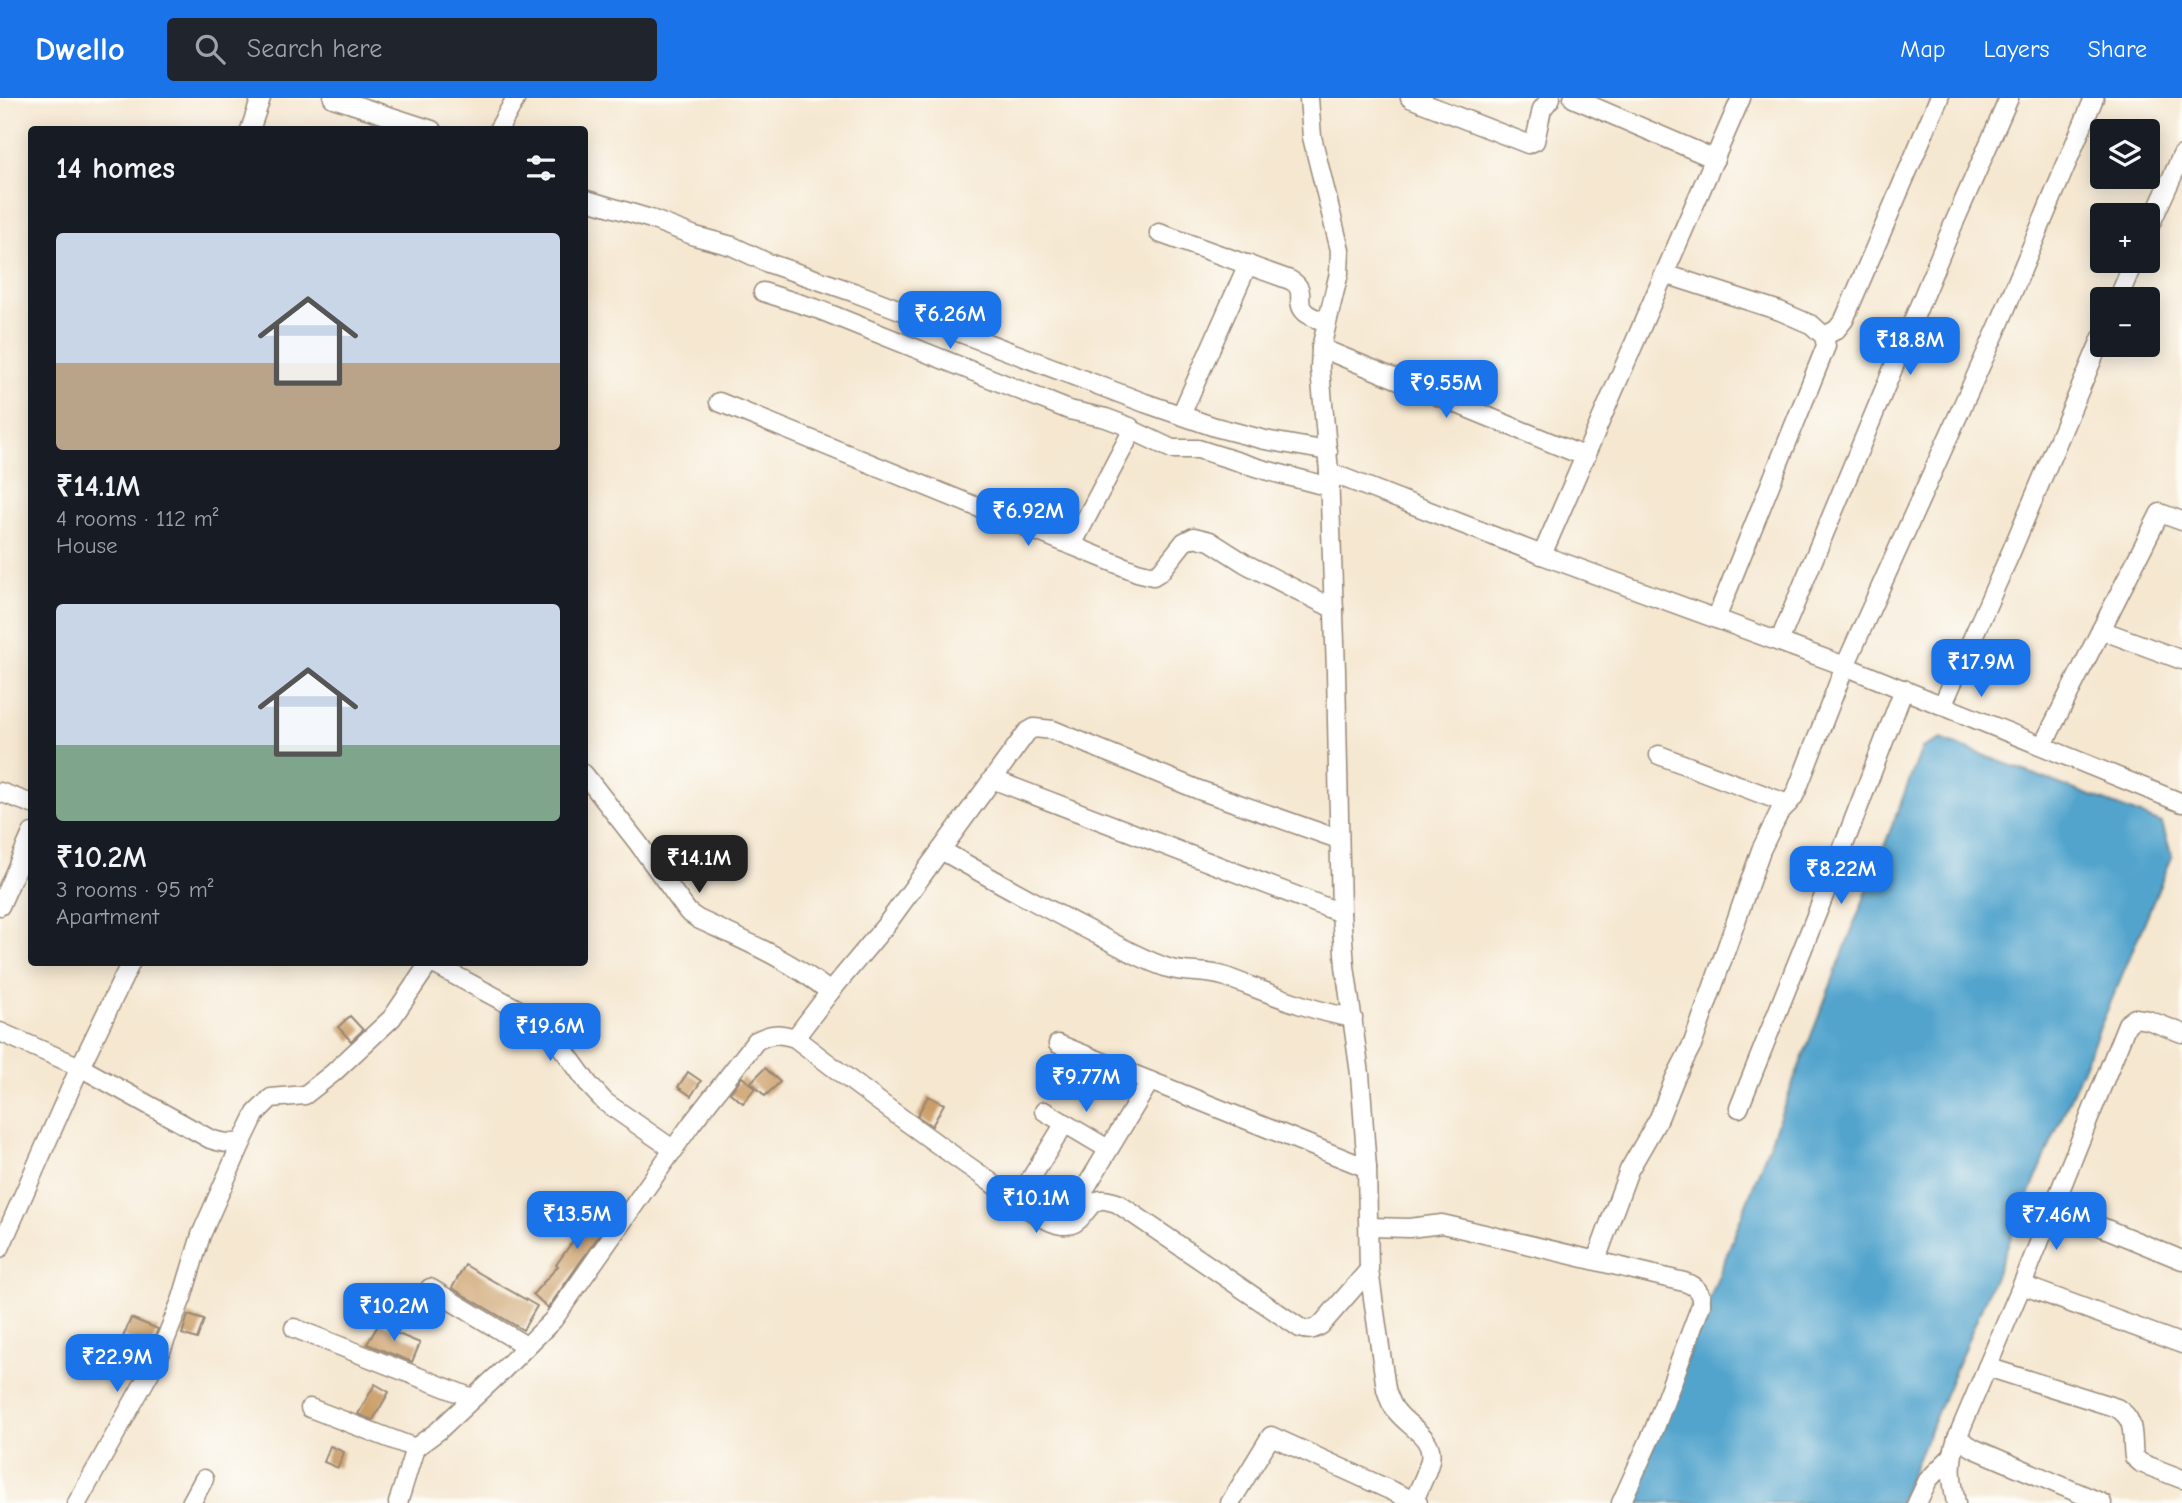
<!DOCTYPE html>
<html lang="en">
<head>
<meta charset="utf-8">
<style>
	body { margin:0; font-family:"Comic Neue",sans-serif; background:#20242c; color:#f1f3f6; height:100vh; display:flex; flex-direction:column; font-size:26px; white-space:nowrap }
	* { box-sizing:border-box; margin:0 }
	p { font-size:23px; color:#9ea1a6 }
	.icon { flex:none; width:38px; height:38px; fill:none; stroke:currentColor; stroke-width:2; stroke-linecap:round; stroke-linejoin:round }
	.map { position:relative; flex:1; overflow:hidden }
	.side { position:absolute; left:28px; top:28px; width:560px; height:840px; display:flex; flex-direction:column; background:#171b24; border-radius:7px; box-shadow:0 4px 18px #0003 }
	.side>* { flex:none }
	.fabs { position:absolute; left:2090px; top:21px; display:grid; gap:14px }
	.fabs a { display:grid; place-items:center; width:70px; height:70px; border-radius:7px; background:#171b24; box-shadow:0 4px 18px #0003; font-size:35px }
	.price { position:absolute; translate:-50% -60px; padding:0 16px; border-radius:14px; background:#1a73e8; color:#fff; font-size:23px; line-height:46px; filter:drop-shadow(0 2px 4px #0008) }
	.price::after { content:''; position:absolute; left:50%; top:42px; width:21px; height:16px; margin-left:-10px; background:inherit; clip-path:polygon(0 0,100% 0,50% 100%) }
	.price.active { background:#222; color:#fff }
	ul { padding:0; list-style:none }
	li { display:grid; align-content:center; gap:14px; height:371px; padding:0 28px }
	li span { display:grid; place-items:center; height:217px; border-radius:7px; color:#555 }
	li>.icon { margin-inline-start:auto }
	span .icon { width:126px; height:126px; fill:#fffc; stroke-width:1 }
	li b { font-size:30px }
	h2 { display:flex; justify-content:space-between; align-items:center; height:84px; padding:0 28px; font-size:30px }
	header { display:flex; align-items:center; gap:42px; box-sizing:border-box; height:98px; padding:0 35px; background:#1a73e8; color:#fff }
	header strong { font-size:33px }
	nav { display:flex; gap:38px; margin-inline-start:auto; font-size:24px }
	.search { width:490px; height:63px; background:#20242c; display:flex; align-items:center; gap:18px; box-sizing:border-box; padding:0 24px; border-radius:7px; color:#9ea1a6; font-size:26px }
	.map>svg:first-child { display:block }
	.water { fill:#52a4cd; stroke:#466776; stroke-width:2 }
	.building { fill:#cb9e68 }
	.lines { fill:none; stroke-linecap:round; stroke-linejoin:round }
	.minor-casing { stroke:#988877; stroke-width:21 }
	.minor { stroke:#fff; stroke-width:18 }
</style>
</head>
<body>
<header>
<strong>Dwello</strong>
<div class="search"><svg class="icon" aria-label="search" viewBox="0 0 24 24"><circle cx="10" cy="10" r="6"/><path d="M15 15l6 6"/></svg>Search here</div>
<nav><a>Map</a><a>Layers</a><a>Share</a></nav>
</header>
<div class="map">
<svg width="2182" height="1405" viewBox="0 0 2182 1405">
	<rect width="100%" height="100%" fill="#fdfcf7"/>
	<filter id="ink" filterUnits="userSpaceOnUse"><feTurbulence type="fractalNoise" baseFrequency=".0143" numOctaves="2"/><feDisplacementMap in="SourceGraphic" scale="14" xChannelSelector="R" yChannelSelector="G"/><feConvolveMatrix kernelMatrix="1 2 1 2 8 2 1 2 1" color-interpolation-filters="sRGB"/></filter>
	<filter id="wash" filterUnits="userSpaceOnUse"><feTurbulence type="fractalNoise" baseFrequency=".00686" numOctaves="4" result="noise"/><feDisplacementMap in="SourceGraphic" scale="28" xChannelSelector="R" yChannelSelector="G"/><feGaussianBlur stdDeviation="1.57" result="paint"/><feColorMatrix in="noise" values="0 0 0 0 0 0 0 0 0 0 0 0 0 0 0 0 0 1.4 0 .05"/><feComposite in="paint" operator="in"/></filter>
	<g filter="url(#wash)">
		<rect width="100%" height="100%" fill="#f5e7d0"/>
		<path class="water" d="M 1941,641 L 2162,725 L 2172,759 L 1899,1405 L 1631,1405 L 1922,650 Z"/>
		<g id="blocks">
			<g class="building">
				<path d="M 350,918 L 363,932 L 351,943 L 338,929 Z"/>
				<path d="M 765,970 L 780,984 L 765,998 L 751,984 Z"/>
				<path d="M 688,974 L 701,983 L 691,998 L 678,989 Z"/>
				<path d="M 742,979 L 755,990 L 743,1005 L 730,995 Z"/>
				<path d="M 928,998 L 944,1006 L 932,1028 L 917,1018 Z"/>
				<path d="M 606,1096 L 621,1106 L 548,1210 L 533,1196 L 558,1168 L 556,1167 Z"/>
				<path d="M 465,1167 L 537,1208 L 523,1232 L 452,1190 Z"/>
				<path d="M 188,1217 L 204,1222 L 197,1241 L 182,1236 Z"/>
				<path d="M 131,1220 L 158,1231 L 150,1251 L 123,1239 Z"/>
				<path d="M 380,1224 L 394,1232 L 393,1234 L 420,1245 L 412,1264 L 367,1246 Z"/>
				<path d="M 375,1286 L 389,1294 L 373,1322 L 358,1316 Z"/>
				<path d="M 330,1348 L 344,1354 L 338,1370 L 324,1364 Z"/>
			</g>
		</g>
	</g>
	<g filter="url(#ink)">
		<use href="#blocks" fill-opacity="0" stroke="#988877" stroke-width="2"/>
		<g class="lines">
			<g class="minor-casing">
				<g id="minor">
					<path d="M 333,0 L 432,32"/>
					<path d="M 1309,0 L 1312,39 L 1340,152 L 1339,175 L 1321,250 L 1320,271 L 1329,374 L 1336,573 L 1341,815 L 1345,868 L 1360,976 L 1367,1070 L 1369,1172 L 1386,1291 C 1389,1300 1391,1308 1398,1315 C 1409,1329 1435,1340 1430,1362 C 1427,1376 1419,1390 1414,1403 L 1418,1405"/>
					<path d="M 1410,0 L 1528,46 L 1535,43 L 1542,11 L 1551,0"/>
					<path d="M 1573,0 L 1715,61"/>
					<path d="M 250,32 L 261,0"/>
					<path d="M 498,32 L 516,0"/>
					<path d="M 584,101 L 651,121 L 695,138 L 732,148 L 768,165 L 853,194 L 1145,305 L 1215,329 L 1265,342 L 1328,353"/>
					<path d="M 2147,134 L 2182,57"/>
					<path d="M 1159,135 L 1290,182 C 1309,192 1293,204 1306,215 C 1312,220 1321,222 1327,224"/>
					<path d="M 1665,176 L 1780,213 L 1812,227 L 1824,238 L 1826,248 L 1716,521"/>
					<path d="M 763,194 L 820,212 L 1069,312 L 1106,320 L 1130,329 L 1131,335 L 1072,447"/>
					<path d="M 2118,201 L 2134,163"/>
					<path d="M 1824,238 L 1836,232 L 1844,222 L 1939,0"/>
					<path d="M 1321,250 L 1586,359"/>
					<path d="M 719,304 L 1137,474 L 1153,478 L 1161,473 L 1184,444 L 1194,439 L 1210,443 L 1246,466 L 1334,511"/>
					<path d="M 1181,317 L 1248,166"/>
					<path d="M 1132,332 L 1172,351 L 1198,351 L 1265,372 L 1330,389"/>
					<path d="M 1329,374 L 1542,457 L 1845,568 L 2182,705"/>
					<path d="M 1542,457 L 1741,0"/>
					<path d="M 2101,532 L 2182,562"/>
					<path d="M 1779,544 L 1947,141 L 2009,0"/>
					<path d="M 1943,606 L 2011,454 L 2102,239"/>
					<path d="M 2043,647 L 2160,415 L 2182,423"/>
					<path d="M 1659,657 L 1788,706"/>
					<path d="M 584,676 L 638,745 L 688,814 L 698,821 C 745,843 789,861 830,894"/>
					<path d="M 992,681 L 1341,815"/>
					<path d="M 0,694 L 32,706"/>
					<path d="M 941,752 C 992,781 1043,809 1096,836 C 1119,848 1143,862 1168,870 C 1187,876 1207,872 1226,879 C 1269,895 1307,912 1353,920"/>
					<path d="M 0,808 L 32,735"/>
					<path d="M 430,864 L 538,922 L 566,955 L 590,988 L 605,1004 L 674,1052"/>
					<path d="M 0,934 L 80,969 L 210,1041 C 222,1045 230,1046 242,1044 L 256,1015 L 271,1000 L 305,997 L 333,975 L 392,920 L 430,864"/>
					<path d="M 795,940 L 830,894 L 886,827 L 1027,634 L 1034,630 L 1053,632 L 1199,692 L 1338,741"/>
					<path d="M 1058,946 L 1367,1070"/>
					<path d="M 1739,1010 L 1837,765 L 1904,591"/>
					<path d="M 1044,1013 L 1108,1051"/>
					<path d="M 1017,1103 L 1065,1025"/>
					<path d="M 2053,1109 L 2182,1162"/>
					<path d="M 1063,1127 L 1150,983"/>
					<path d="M 1369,1129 L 1409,1130 L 1442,1126 L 1455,1129 L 1684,1184 C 1696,1188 1702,1194 1701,1207 L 1654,1332 L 1621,1405"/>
					<path d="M 0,1150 L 80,969 L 131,864"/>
					<path d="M 1596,1162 L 1629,1072 L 1659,1020 L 1675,980 L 1693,945 L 1761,752 L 1779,715 L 1793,700 L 1797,692 L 1845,568 L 1998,229 L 2094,0"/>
					<path d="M 2022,1187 L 2182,1246"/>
					<path d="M 430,1190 L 526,1248"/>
					<path d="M 294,1230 L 472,1300"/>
					<path d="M 1987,1269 L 2117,1310 C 2137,1322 2131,1338 2134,1359 L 2141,1365 L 2182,1381"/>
					<path d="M 310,1310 L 415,1350"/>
					<path d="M 1957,1340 L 1975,1351 L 2102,1405"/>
					<path d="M 77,1405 L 159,1258 L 182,1200 L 201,1137 L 242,1044"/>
					<path d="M 191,1405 L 204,1381"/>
					<path d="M 398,1405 L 415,1350 L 438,1333 L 498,1277 L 553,1222 L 692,1025 L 756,943 C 771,935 779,935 795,940 C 856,987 918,1033 981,1077 C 999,1090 1037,1121 1057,1126 C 1085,1133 1083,1104 1101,1102 C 1105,1101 1112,1104 1117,1105 L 1300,1230 C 1309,1233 1313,1232 1321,1227 L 1369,1172"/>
					<path d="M 1230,1405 L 1271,1338 L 1414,1403"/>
					<path d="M 1917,1405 L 1928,1382 L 1951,1359"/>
					<path d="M 1956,1405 C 1951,1379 1949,1365 1957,1340 L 2022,1187 L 2127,926 L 2135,920 L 2148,922 L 2182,935"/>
				</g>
			</g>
			<use href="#minor" class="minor"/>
		</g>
	</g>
</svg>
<div class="fabs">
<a><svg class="icon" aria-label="layers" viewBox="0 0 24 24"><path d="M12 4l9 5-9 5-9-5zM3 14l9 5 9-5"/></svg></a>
<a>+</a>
<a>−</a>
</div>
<b class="price" style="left:950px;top:253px">₹6.26M</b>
<b class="price" style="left:1910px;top:279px">₹18.8M</b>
<b class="price" style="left:1446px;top:322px">₹9.55M</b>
<b class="price" style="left:1028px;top:450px">₹6.92M</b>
<b class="price" style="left:1981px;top:601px">₹17.9M</b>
<b class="price active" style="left:699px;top:797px">₹14.1M</b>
<b class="price" style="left:1841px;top:808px">₹8.22M</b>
<b class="price" style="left:550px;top:965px">₹19.6M</b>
<b class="price" style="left:1086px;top:1016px">₹9.77M</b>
<b class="price" style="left:1036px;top:1137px">₹10.1M</b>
<b class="price" style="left:577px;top:1153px">₹13.5M</b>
<b class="price" style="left:2056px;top:1154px">₹7.46M</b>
<b class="price" style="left:394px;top:1245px">₹10.2M</b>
<b class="price" style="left:117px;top:1296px">₹22.9M</b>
<section class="side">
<h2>14 homes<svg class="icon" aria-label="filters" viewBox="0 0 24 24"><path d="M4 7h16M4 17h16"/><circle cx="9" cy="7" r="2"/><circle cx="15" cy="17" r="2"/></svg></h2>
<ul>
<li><span style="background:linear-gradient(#c9d6e8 60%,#b9a48a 0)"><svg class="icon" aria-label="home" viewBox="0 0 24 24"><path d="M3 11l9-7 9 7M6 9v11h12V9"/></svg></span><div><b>₹14.1M</b><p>4 rooms · 112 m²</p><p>House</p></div></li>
<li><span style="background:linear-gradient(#c9d6e8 65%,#7fa58c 0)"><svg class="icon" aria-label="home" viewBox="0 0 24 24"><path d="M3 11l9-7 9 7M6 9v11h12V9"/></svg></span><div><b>₹10.2M</b><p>3 rooms · 95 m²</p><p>Apartment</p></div></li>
</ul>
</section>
</div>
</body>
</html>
